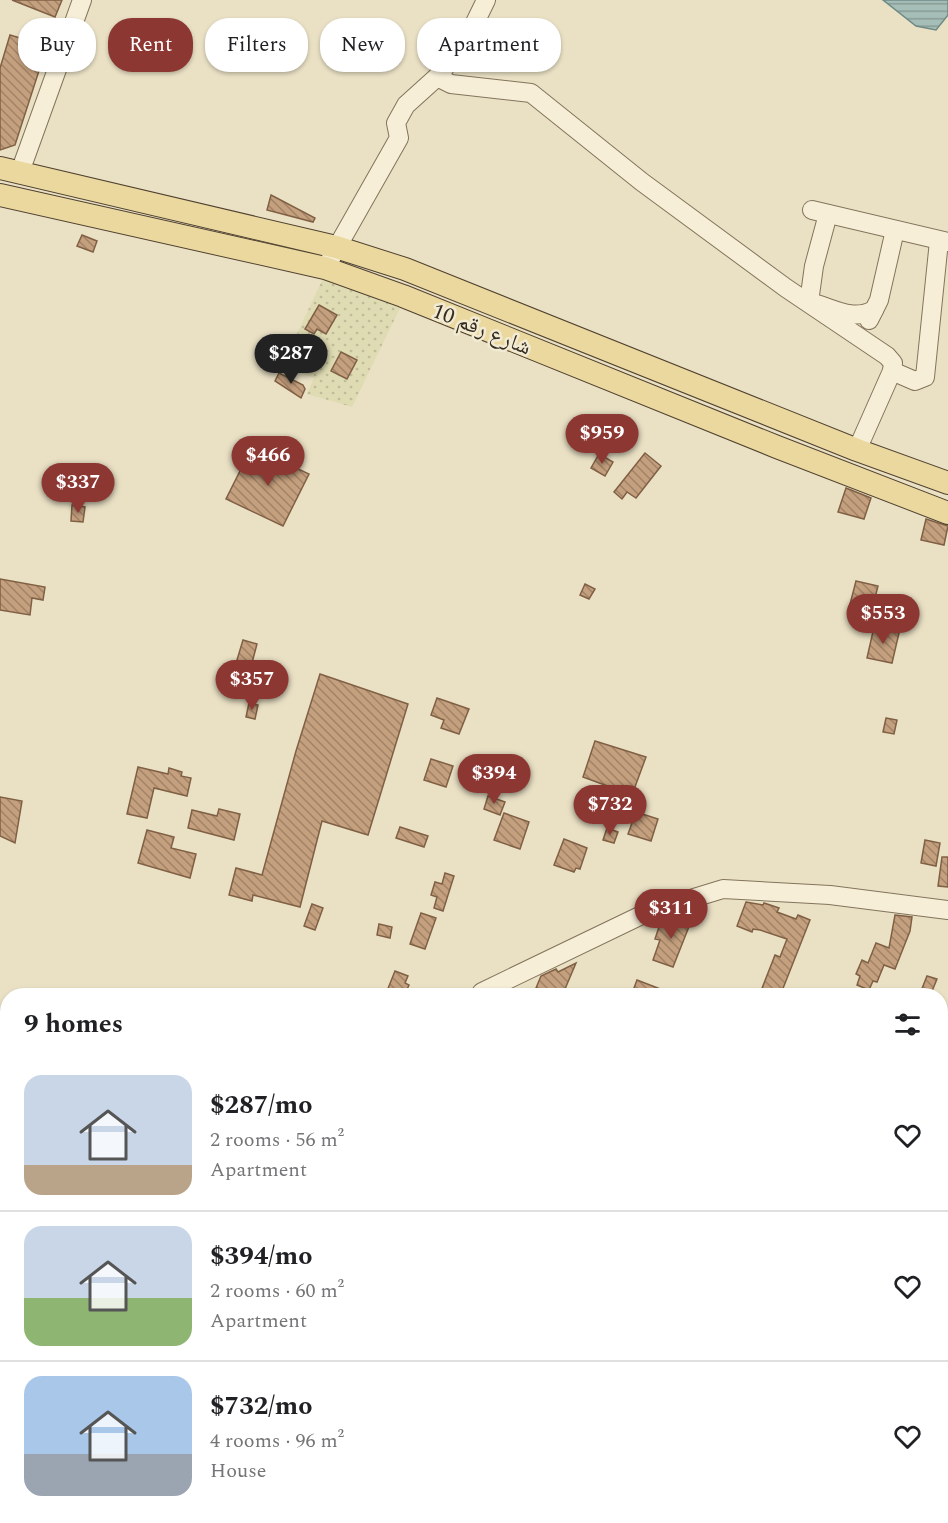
<!DOCTYPE html>
<html lang="en">
<head>
<meta charset="utf-8">
<style>
	body { margin:0; font-family:Spectral,"Noto Naskh Arabic",serif; background:#f6f6f6; color:#202124; height:100vh; display:flex; flex-direction:column; font-size:22px; white-space:nowrap }
	* { box-sizing:border-box; margin:0 }
	p { font-size:20px; color:#757577 }
	.icon { flex:none; width:33px; height:33px; fill:none; stroke:currentColor; stroke-width:2; stroke-linecap:round; stroke-linejoin:round }
	.map { position:relative; flex:1; overflow:hidden }
	.sheet { position:absolute; left:0px; top:988px; width:948px; height:536px; display:flex; flex-direction:column; background:#fff; border-radius:24px 24px 0 0; box-shadow:0 2px 4px #0004 }
	.sheet>* { flex:none }
	.guide { position:absolute; left:18px; top:18px; width:600px; height:54px; display:flex; gap:12px }
	.price { position:absolute; translate:-50% -51px; padding:0 14px; border-radius:21px; background:#8d3732; color:#fff; font-size:20px; line-height:39px; filter:drop-shadow(0 2px 3px #0008) }
	.price::after { content:''; position:absolute; left:50%; top:36px; width:18px; height:14px; margin-left:-9px; background:inherit; clip-path:polygon(0 0,100% 0,50% 100%) }
	.price.selected { background:#222; color:#fff }
	ul { padding:0; list-style:none }
	li { display:flex; align-items:center; gap:18px; height:150px; padding:0 24px }
	li+li { border-top:2px solid #e0e0e0 }
	li span { display:grid; place-items:center; flex:none; width:168px; height:120px; border-radius:18px; color:#555 }
	li>.icon { margin-inline-start:auto }
	span .icon { width:72px; height:72px; fill:#fffc; stroke-width:1 }
	li b { font-size:26px }
	h2 { display:flex; justify-content:space-between; align-items:center; height:72px; padding:0 24px; font-size:26px }
	.pill { padding:0 21px; border-radius:24px; background:#fff; box-shadow:0 2px 4px #0004; font-size:21px; line-height:54px }
	.pill.selected { background:#8d3732; color:#fff }
	.map>svg:first-child { display:block }
	.farmland { fill:url(#farmland-dots) }
	.water { fill:url(#water-rules); stroke:#6e8b86; stroke-width:1.5 }
	.building { fill:url(#building-back-hatch); stroke:#806044; stroke-width:1.5 }
	.lines { fill:none; stroke-linecap:round; stroke-linejoin:round }
	.minor-casing { stroke:#83745c; stroke-width:20 }
	.major-casing { stroke:#514230; stroke-width:24 }
	.minor { stroke:#f6eed7; stroke-width:18 }
	.major { stroke:#ead89f; stroke-width:22 }
	.labels { text-anchor:middle; stroke-width:5; stroke-linejoin:round; paint-order:stroke }
	.street-label { font-size:22px; fill:#352b1f; stroke:#f2ebd3 }
</style>
</head>
<body>
<div class="map">
<svg width="948" height="1523" viewBox="0 0 948 1523">
	<defs>
		<pattern id="farmland-dots" width="8" height="8" patternUnits="userSpaceOnUse" patternTransform="scale(1.5)"><rect width="8" height="8" fill="#dfdbb3"/><path d="M2 2h.1M6 6h.1" fill="none" stroke="#c0bc9a" stroke-width="1.8" stroke-linecap="round"/></pattern>
		<pattern id="water-rules" width="6" height="5" patternUnits="userSpaceOnUse" patternTransform="scale(1.5)"><rect width="6" height="5" fill="#a6beb8"/><path d="M0 2.5h6" fill="none" stroke="#889b95"/></pattern>
		<pattern id="building-back-hatch" width="6" height="6" patternUnits="userSpaceOnUse" patternTransform="scale(1.5)"><rect width="6" height="6" fill="#c5a07e"/><path d="M-1 5l2 2M0 0l6 6M5-1l2 2" fill="none" stroke="#a18367"/></pattern>
	</defs>
	<rect width="100%" height="100%" fill="#eae1c5"/>
	<path class="farmland" d="M 324,276 L 402,304 L 352,407 L 307,394 L 314,378 L 282,366 Z"/>
	<path class="water" d="M 883,0 L 948,0 L 948,15 L 936,30 L 916,26 Z"/>
	<g class="building">
		<path d="M 12,0 L 62,0 L 55,17 Z"/>
		<path d="M 10,35 L 47,46 L 15,145 L 0,150 L 0,68 Z"/>
		<path d="M 271,195 L 315,218 L 313,222 L 267,210 Z"/>
		<path d="M 82,235 L 97,241 L 93,252 L 77,246 Z"/>
		<path d="M 319,305 L 337,315 L 326,334 L 317,329 L 314,334 L 305,329 Z"/>
		<path d="M 341,352 L 357,360 L 347,379 L 331,371 Z"/>
		<path d="M 279,373 L 303,385 L 305,389 L 301,398 L 275,381 Z"/>
		<path d="M 252,447 L 309,474 L 283,526 L 226,499 Z"/>
		<path d="M 645,453 L 661,466 L 636,498 L 627,492 L 622,499 L 614,492 Z"/>
		<path d="M 599,454 L 613,462 L 605,476 L 591,468 Z"/>
		<path d="M 846,488 L 871,498 L 864,519 L 838,512 Z"/>
		<path d="M 72,505 L 85,507 L 83,522 L 71,521 Z"/>
		<path d="M 926,519 L 948,526 L 944,545 L 921,540 Z"/>
		<path d="M 0,579 L 45,587 L 43,600 L 32,598 L 30,615 L 0,610 Z"/>
		<path d="M 856,581 L 878,586 L 870,617 L 848,612 Z"/>
		<path d="M 585,584 L 595,589 L 589,599 L 580,595 Z"/>
		<path d="M 874,627 L 899,633 L 892,663 L 867,658 Z"/>
		<path d="M 243,640 L 257,644 L 249,674 L 234,670 Z"/>
		<path d="M 320,674 L 408,704 L 368,835 L 322,821 L 300,907 L 253,895 L 252,901 L 229,895 L 236,868 L 262,875 L 296,751 Z"/>
		<path d="M 437,698 L 469,709 L 459,734 L 441,728 L 444,720 L 431,715 Z"/>
		<path d="M 249,703 L 258,705 L 255,719 L 246,717 Z"/>
		<path d="M 886,718 L 897,720 L 894,734 L 883,732 Z"/>
		<path d="M 595,741 L 646,757 L 632,795 L 583,777 Z"/>
		<path d="M 431,759 L 453,766 L 446,787 L 424,780 Z"/>
		<path d="M 138,767 L 168,774 L 169,768 L 182,772 L 181,776 L 191,778 L 187,796 L 154,788 L 147,818 L 127,814 Z"/>
		<path d="M 488,796 L 505,802 L 500,815 L 484,809 Z"/>
		<path d="M 0,797 L 22,801 L 15,843 L 0,836 Z"/>
		<path d="M 219,809 L 240,814 L 234,840 L 188,828 L 192,810 L 217,816 Z"/>
		<path d="M 636,812 L 658,819 L 651,841 L 628,834 Z"/>
		<path d="M 504,813 L 529,822 L 520,849 L 494,840 Z"/>
		<path d="M 400,827 L 428,836 L 424,847 L 396,838 Z"/>
		<path d="M 607,828 L 618,832 L 614,843 L 603,840 Z"/>
		<path d="M 147,830 L 174,837 L 171,848 L 196,854 L 190,878 L 138,863 Z"/>
		<path d="M 564,839 L 587,848 L 580,869 L 576,868 L 574,872 L 554,865 Z"/>
		<path d="M 925,840 L 940,843 L 936,866 L 921,863 Z"/>
		<path d="M 942,857 L 948,857 L 948,887 L 938,886 Z"/>
		<path d="M 445,873 L 454,876 L 443,911 L 434,908 L 437,897 L 431,895 L 435,882 L 442,884 Z"/>
		<path d="M 746,902 L 763,905 L 764,903 L 779,908 L 777,912 L 796,919 L 798,915 L 810,920 L 780,996 L 759,996 L 775,955 L 780,957 L 787,939 L 760,930 L 753,929 L 752,932 L 737,926 Z"/>
		<path d="M 312,904 L 323,908 L 315,930 L 304,926 Z"/>
		<path d="M 421,913 L 436,918 L 425,949 L 410,944 Z"/>
		<path d="M 679,914 L 692,919 L 673,967 L 653,960 L 660,940 L 655,939 L 661,921 L 668,924 L 676,920 Z"/>
		<path d="M 895,915 L 912,917 L 910,931 L 895,969 L 884,965 L 877,982 L 873,981 L 869,990 L 857,985 L 860,976 L 856,974 L 862,960 L 868,963 L 876,943 L 889,948 Z"/>
		<path d="M 379,924 L 392,927 L 390,938 L 377,935 Z"/>
		<path d="M 576,963 L 562,996 L 536,988 L 541,976 L 556,969 L 558,972 Z"/>
		<path d="M 395,971 L 408,976 L 405,983 L 409,985 L 404,996 L 385,996 Z"/>
		<path d="M 927,976 L 937,979 L 930,996 L 919,996 Z"/>
		<path d="M 637,980 L 676,995 L 675,996 L 631,996 Z"/>
	</g>
	<g class="lines">
		<g class="minor-casing">
			<g id="minor">
				<path d="M 437,77 L 451,84 L 531,93 L 642,182 L 786,288 L 887,356 L 893,363 L 892,371 L 857,450"/>
				<path d="M 20,172 L 82,0"/>
				<path d="M 812,210 L 948,242"/>
				<path d="M 828,214 L 814,266 L 809,302 C 832,307 851,322 874,310"/>
				<path d="M 331,258 L 399,138 L 396,123 L 406,105 L 437,77 L 466,41 L 486,0"/>
				<path d="M 869,320 L 879,300 L 895,230"/>
				<path d="M 892,371 L 915,381 L 925,377 L 939,241"/>
				<path d="M 479,996 L 482,992 L 648,912 L 723,889 L 830,895 L 948,910"/>
				<path d="M 0,1094 L 8,1096"/>
				<path d="M 940,1215 L 948,1195"/>
			</g>
		</g>
		<g class="major-casing">
			<g id="major">
				<path d="M 0,168 L 336,247 L 405,269 L 857,450 L 948,483"/>
				<path d="M 0,195 L 325,268 L 403,296 L 777,447 L 948,513"/>
			</g>
		</g>
		<use href="#minor" class="minor"/>
		<use href="#major" class="major"/>
	</g>
	<g class="labels">
		<g class="street-label">
			<text transform="translate(482 328) rotate(22)" y="8">شارع رقم 10</text>
		</g>
	</g>
</svg>
<b class="price selected" style="left:291px;top:385px">$287</b>
<b class="price" style="left:602px;top:465px">$959</b>
<b class="price" style="left:268px;top:487px">$466</b>
<b class="price" style="left:78px;top:514px">$337</b>
<b class="price" style="left:883px;top:645px">$553</b>
<b class="price" style="left:252px;top:711px">$357</b>
<b class="price" style="left:494px;top:805px">$394</b>
<b class="price" style="left:610px;top:836px">$732</b>
<b class="price" style="left:671px;top:940px">$311</b>
<div class="guide">
<a class="pill">Buy</a>
<a class="pill selected">Rent</a>
<a class="pill">Filters</a>
<a class="pill">New</a>
<a class="pill">Apartment</a>
</div>
<section class="sheet">
<h2>9 homes<svg class="icon" aria-label="filters" viewBox="0 0 24 24"><path d="M4 7h16M4 17h16"/><circle cx="9" cy="7" r="2"/><circle cx="15" cy="17" r="2"/></svg></h2>
<ul>
<li><span style="background:linear-gradient(#c9d6e8 75%,#b9a48a 0)"><svg class="icon" aria-label="home" viewBox="0 0 24 24"><path d="M3 11l9-7 9 7M6 9v11h12V9"/></svg></span><div><b>$287/mo</b><p>2 rooms · 56 m²</p><p>Apartment</p></div><svg class="icon" aria-label="heart" viewBox="0 0 24 24"><path d="M12 20l-8-8c-3-5 5-10 8-4 3-6 11-1 8 4z"/></svg></li>
<li><span style="background:linear-gradient(#c9d6e8 60%,#8fb573 0)"><svg class="icon" aria-label="home" viewBox="0 0 24 24"><path d="M3 11l9-7 9 7M6 9v11h12V9"/></svg></span><div><b>$394/mo</b><p>2 rooms · 60 m²</p><p>Apartment</p></div><svg class="icon" aria-label="heart" viewBox="0 0 24 24"><path d="M12 20l-8-8c-3-5 5-10 8-4 3-6 11-1 8 4z"/></svg></li>
<li><span style="background:linear-gradient(#a9c7e8 65%,#9aa5b1 0)"><svg class="icon" aria-label="home" viewBox="0 0 24 24"><path d="M3 11l9-7 9 7M6 9v11h12V9"/></svg></span><div><b>$732/mo</b><p>4 rooms · 96 m²</p><p>House</p></div><svg class="icon" aria-label="heart" viewBox="0 0 24 24"><path d="M12 20l-8-8c-3-5 5-10 8-4 3-6 11-1 8 4z"/></svg></li>
</ul>
</section>
</div>
</body>
</html>
